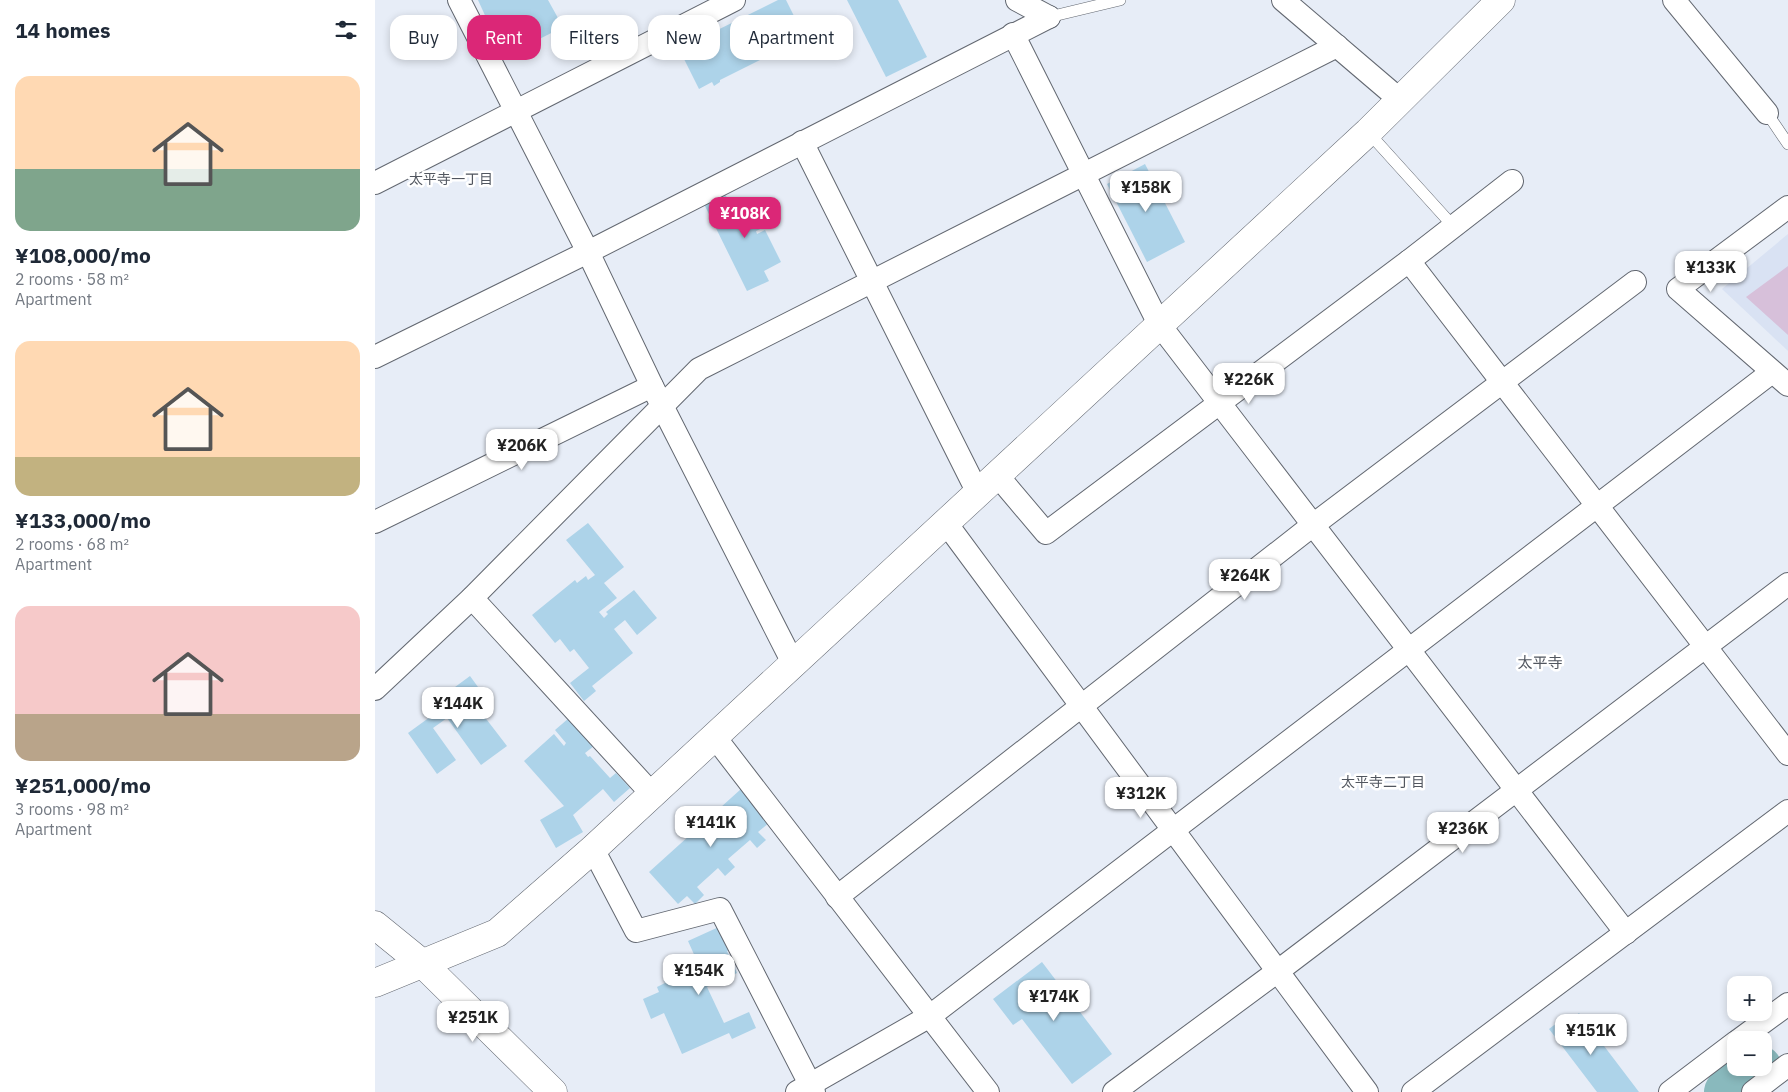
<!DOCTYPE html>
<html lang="en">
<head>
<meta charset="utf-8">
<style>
	body { margin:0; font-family:"IBM Plex Sans","Noto Sans JP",sans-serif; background:#f6f6f7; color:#1f2937; height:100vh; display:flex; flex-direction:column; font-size:19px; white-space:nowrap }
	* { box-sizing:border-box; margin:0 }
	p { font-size:16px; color:#747a83 }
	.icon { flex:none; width:28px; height:28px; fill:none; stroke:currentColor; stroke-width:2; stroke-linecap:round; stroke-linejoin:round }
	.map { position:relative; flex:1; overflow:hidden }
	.drawer { display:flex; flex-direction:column; background:#fff; width:375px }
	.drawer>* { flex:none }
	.guide { position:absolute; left:15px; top:15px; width:475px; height:45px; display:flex; gap:10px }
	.buttons { position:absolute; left:1352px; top:976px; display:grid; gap:10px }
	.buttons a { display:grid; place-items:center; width:45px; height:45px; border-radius:10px; background:#fff; box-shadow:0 2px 8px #0003; font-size:25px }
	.price { position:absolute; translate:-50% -42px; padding:0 11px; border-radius:10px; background:#fff; color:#222; font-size:16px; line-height:32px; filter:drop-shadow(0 1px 2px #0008) }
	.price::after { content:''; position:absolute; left:50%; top:30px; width:15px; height:11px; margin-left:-8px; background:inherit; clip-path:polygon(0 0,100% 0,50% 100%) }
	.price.active { background:#db2777; color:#fff }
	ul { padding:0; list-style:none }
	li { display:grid; align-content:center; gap:10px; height:265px; padding:0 15px }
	li span { display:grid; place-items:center; height:155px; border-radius:15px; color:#555 }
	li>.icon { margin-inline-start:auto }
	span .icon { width:90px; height:90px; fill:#fffc; stroke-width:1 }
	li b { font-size:21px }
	h2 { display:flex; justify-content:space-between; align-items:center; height:60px; padding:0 15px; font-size:21px }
	.tag { padding:0 18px; border-radius:15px; background:#fff; box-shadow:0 2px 8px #0003; font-size:18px; line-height:45px }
	.tag.active { background:#db2777; color:#fff }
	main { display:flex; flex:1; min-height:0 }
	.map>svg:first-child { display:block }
	.built { fill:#d9e2f3 }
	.green { fill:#d7c0da }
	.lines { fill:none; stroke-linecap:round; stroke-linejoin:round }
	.river { stroke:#89b9bd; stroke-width:46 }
	.building { fill:#add3e9 }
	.service-casing { stroke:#636871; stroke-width:12 }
	.minor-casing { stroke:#636871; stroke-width:24 }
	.tertiary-casing { stroke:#636871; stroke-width:29 }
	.service { stroke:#fff; stroke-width:11 }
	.minor { stroke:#fff; stroke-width:22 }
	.tertiary { stroke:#fff; stroke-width:28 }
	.labels { text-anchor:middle; stroke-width:5; stroke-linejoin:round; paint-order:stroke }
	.neighbourhood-label { font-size:14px; fill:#51565f; stroke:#fff }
	.quarter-label { font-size:15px; fill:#51565f; stroke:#fff }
</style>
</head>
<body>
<main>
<section class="drawer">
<h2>14 homes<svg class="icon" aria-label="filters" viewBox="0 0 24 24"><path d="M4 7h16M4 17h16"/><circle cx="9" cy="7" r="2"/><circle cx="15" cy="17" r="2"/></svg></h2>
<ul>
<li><span style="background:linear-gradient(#ffd9b3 60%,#7fa58c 0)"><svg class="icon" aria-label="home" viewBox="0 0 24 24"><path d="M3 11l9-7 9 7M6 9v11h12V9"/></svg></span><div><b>¥108,000/mo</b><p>2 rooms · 58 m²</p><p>Apartment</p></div></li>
<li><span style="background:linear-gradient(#ffd9b3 75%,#c2b280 0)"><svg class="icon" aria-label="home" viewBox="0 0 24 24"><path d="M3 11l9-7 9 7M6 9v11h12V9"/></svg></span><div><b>¥133,000/mo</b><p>2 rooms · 68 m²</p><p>Apartment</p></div></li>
<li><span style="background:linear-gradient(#f6c9c9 70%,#b9a48a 0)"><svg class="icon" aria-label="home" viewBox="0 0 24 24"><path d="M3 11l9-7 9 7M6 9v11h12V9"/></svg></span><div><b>¥251,000/mo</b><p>3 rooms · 98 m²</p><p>Apartment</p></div></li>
</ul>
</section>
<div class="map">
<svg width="1413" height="1092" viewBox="0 0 1413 1092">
	<rect width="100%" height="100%" fill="#e7edf7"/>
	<path class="built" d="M 1413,234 L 1413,351 L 1347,289 Z"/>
	<path class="green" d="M 1413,266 L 1413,335 L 1371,297 Z"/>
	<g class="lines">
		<path class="river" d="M 1352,1092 L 1384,1068"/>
	</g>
	<g class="building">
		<path d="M 103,0 L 173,0 L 188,27 L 129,57 Z"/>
		<path d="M 403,0 L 411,0 L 430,38 L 417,44 L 418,47 L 412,50 L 411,47 L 345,80 L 345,82 L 339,86 L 337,82 L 324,89 L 304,49 Z"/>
		<path d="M 472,0 L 523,0 L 552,57 L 511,77 Z"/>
		<path d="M 770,164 L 810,242 L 772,262 L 732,184 Z"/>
		<path d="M 350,194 L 357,207 L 360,205 L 361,208 L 371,203 L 374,207 L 387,200 L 398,223 L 381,231 L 382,234 L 390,230 L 406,262 L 389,271 L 394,281 L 372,291 L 329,204 Z"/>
		<path d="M 213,523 L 249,567 L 229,583 L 242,598 L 224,612 L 229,618 L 233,614 L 231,612 L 259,590 L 282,618 L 262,635 L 250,620 L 239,629 L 258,653 L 217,686 L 221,691 L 209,701 L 195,683 L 214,668 L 199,649 L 195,652 L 185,639 L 180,643 L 157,615 L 200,580 L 202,583 L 211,576 L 213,580 L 220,575 L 191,540 Z"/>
		<path d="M 95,676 L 103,687 L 92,694 L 132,746 L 106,765 L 72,718 L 58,728 L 81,760 L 62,774 L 33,733 L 66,709 L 61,701 Z"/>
		<path d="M 194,718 L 219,746 L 210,753 L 213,757 L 215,756 L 235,778 L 241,773 L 255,788 L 239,802 L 228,789 L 198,815 L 208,832 L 181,848 L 165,820 L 189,806 L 149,761 L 179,734 L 189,746 L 191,743 L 180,730 Z"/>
		<path d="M 366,789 L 395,822 L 383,832 L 391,840 L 382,848 L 375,840 L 353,859 L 360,867 L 350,876 L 343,868 L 322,887 L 329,895 L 320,904 L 312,896 L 303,904 L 274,872 Z"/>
		<path d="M 346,926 L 357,949 L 352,951 L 362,973 L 332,987 L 349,1023 L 374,1012 L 381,1028 L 357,1039 L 354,1033 L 307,1054 L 289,1013 L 276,1019 L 268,999 L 284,992 L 282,987 L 290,983 L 289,980 L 307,972 L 309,977 L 326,970 L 313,941 Z"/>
		<path d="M 667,962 L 737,1054 L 697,1084 L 647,1019 L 638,1025 L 618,999 Z"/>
		<path d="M 1204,1013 L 1264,1092 L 1222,1092 L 1174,1029 L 1191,1016 L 1195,1020 Z"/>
	</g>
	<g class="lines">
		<g class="service-casing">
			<g id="service">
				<path d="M 674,17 L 745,0"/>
				<path d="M 1392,113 L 1413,144"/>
				<path d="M 993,132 L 1078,226"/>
			</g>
		</g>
		<g class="minor-casing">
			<g id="minor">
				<path d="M 84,0 L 213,252 L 277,386 L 419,665"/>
				<path d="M 642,0 L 674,17"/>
				<path d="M 908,0 L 1024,99"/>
				<path d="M 1299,0 L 1392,113"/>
				<path d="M 638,34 L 784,324 L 1251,933"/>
				<path d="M 427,142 L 603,493"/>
				<path d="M 0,183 L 359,0"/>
				<path d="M 1413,207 L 1303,289 L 1413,385"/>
				<path d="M 1034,261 L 1413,754"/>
				<path d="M 0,357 L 213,252 L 674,17"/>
				<path d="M 622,475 L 671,533 L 1034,261 L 1137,181"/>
				<path d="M 0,522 L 277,386"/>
				<path d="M 571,523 L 992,1092"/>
				<path d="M 97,598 L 277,794"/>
				<path d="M 0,689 L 97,598 L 324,369 L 962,46"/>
				<path d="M 339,736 L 613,1092"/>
				<path d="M 218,849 L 261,931 L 345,909 L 439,1092"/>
				<path d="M 462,897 L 938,525 L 1260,282"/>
				<path d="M 1364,1040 L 1413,1004"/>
				<path d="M 422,1092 L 555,1016 L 1397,372"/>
				<path d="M 739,1092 L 903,971 L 1413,584"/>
				<path d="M 1038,1092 L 1413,811"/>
				<path d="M 1295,1092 L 1361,1042"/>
				<path d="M 1378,1092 L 1413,1065"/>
			</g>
		</g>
		<g class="tertiary-casing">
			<g id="tertiary">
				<path d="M 0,925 L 48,964 L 178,1092"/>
				<path d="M 0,983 L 122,933 L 218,849 L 993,132 L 1126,0"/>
			</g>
		</g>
		<use href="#service" class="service"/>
		<use href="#minor" class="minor"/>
		<use href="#tertiary" class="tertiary"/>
	</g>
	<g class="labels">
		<g class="neighbourhood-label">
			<text x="76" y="184">太平寺一丁目</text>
			<text x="1008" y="787">太平寺二丁目</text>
		</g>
		<g class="quarter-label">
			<text x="1165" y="668">太平寺</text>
		</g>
	</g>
</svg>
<div class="buttons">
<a>+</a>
<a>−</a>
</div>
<b class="price" style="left:771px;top:213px">¥158K</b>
<b class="price active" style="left:370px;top:239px">¥108K</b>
<b class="price" style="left:1336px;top:293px">¥133K</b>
<b class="price" style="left:874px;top:405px">¥226K</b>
<b class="price" style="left:147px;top:471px">¥206K</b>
<b class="price" style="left:870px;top:601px">¥264K</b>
<b class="price" style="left:83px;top:729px">¥144K</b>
<b class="price" style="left:766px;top:819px">¥312K</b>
<b class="price" style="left:336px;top:848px">¥141K</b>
<b class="price" style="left:1088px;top:854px">¥236K</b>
<b class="price" style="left:324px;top:996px">¥154K</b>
<b class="price" style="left:679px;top:1022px">¥174K</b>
<b class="price" style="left:98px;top:1043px">¥251K</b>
<b class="price" style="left:1216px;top:1056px">¥151K</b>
<div class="guide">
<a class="tag">Buy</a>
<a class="tag active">Rent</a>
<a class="tag">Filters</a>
<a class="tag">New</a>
<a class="tag">Apartment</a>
</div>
</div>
</main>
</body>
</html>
